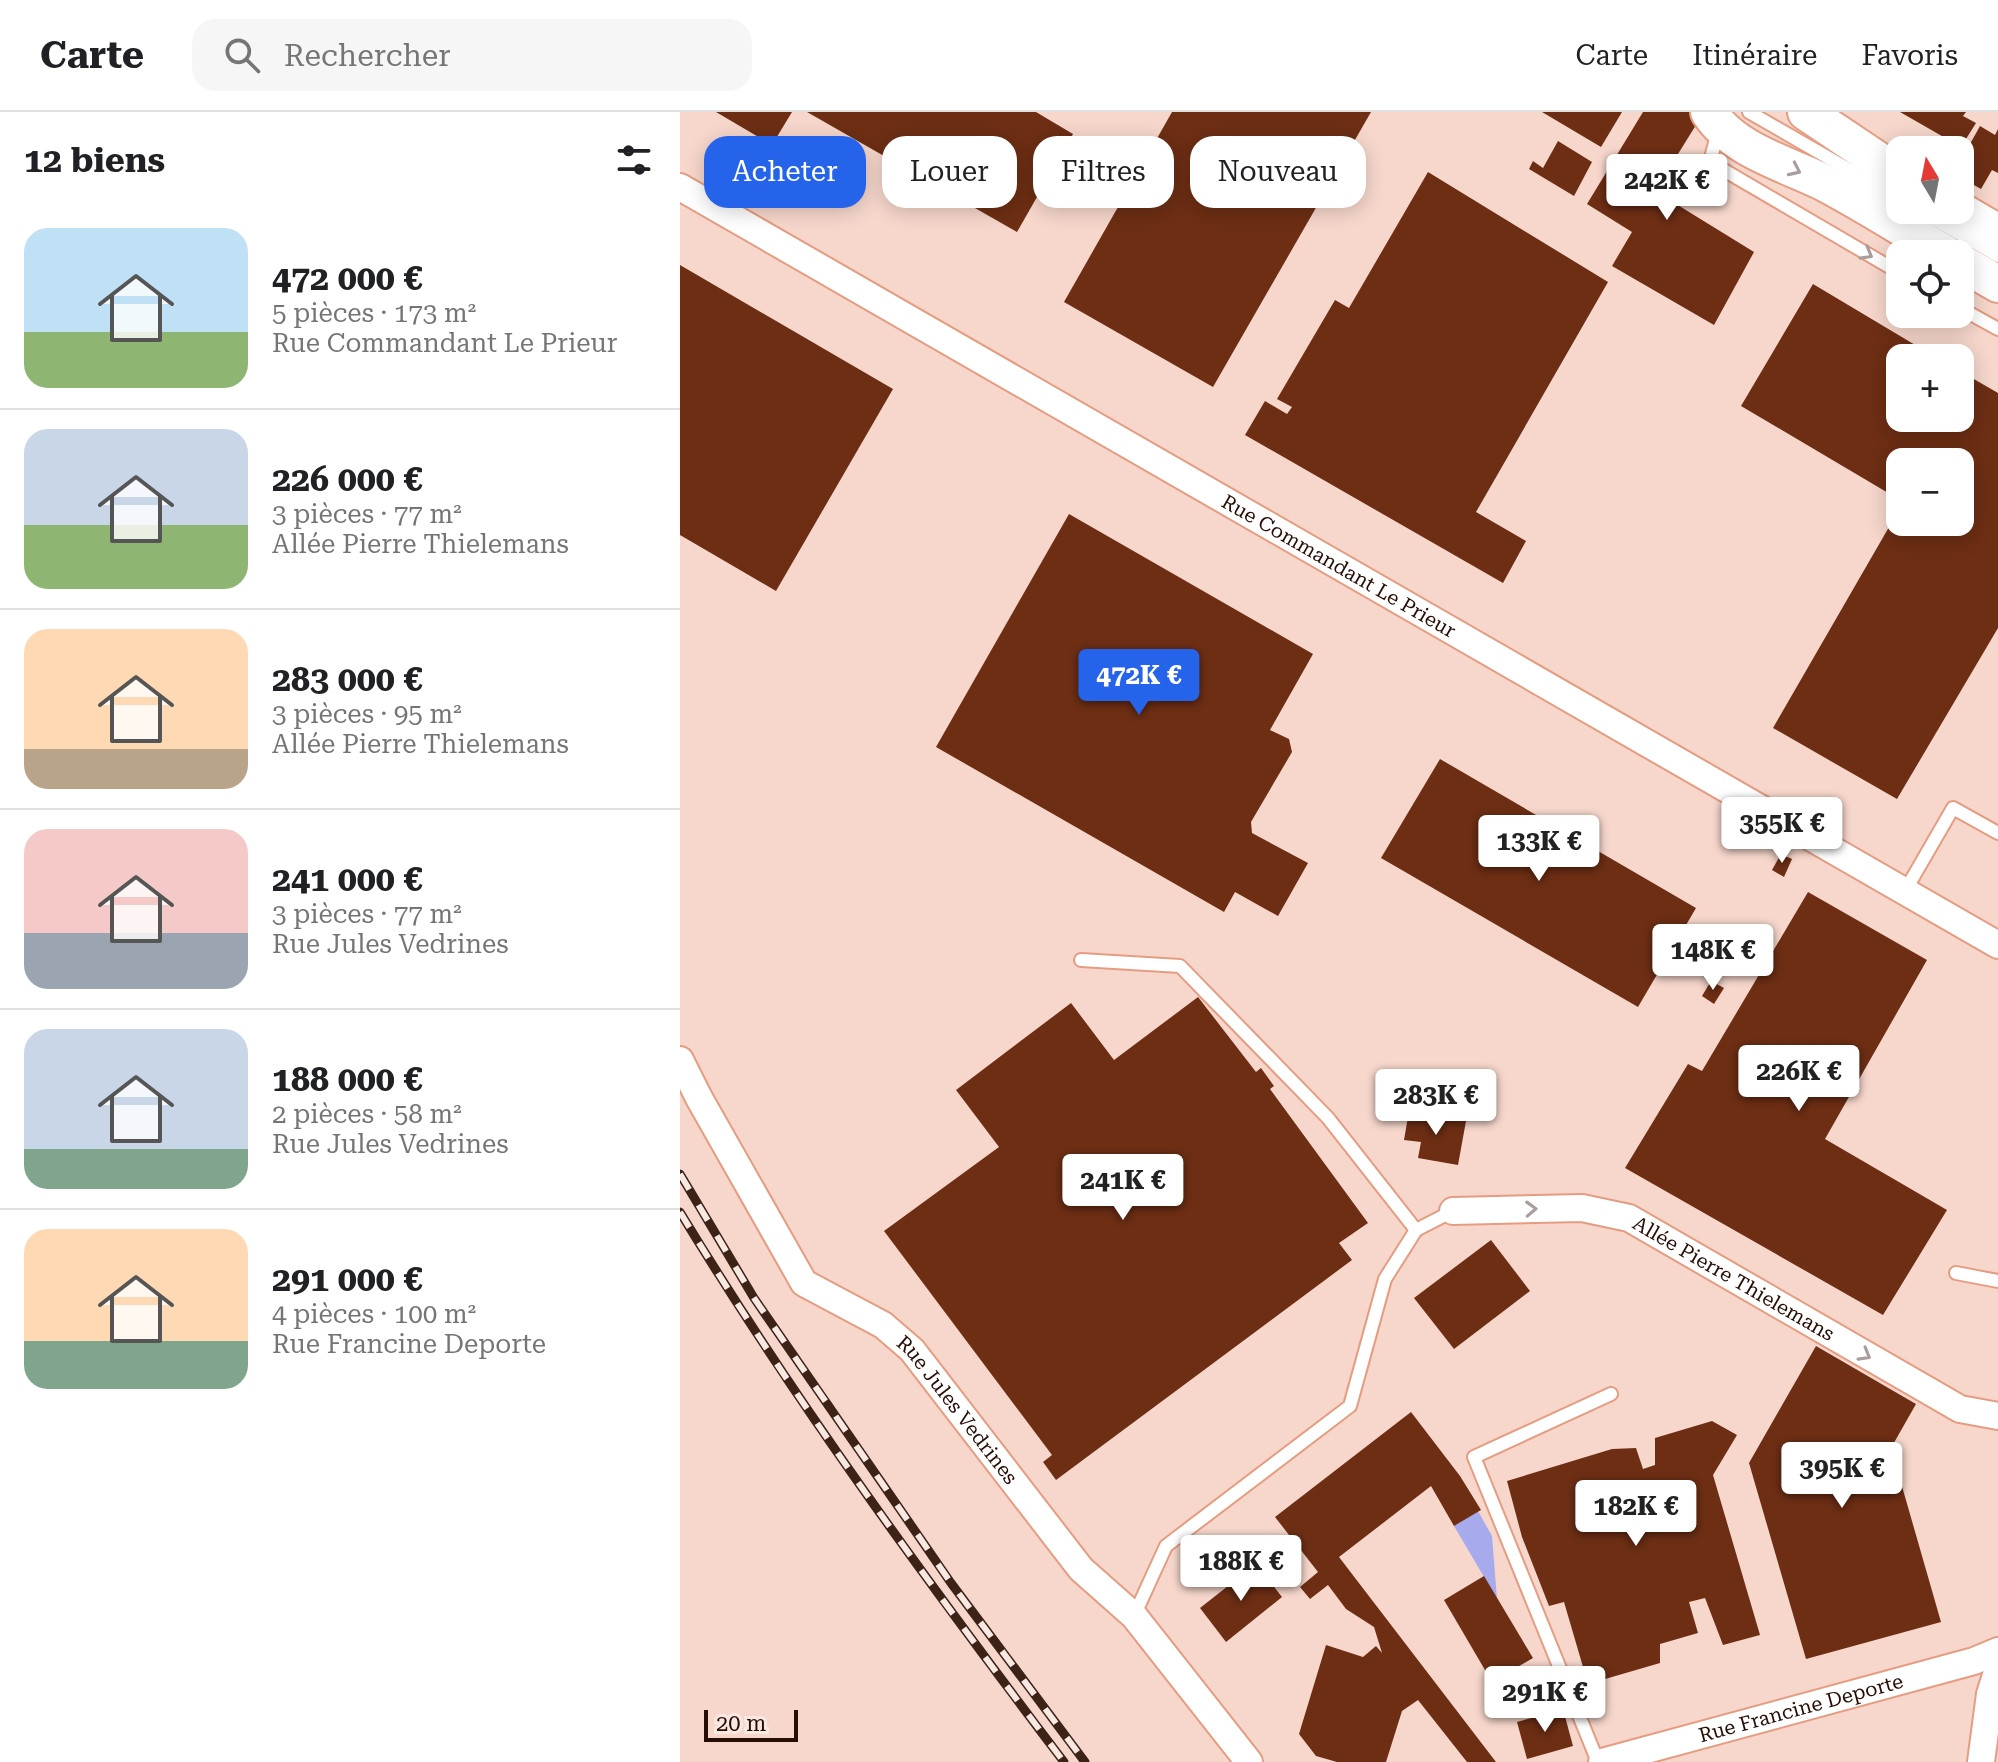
<!DOCTYPE html>
<html lang="fr">
<head>
<meta charset="utf-8">
<style>
	body { margin:0; font-family:"Roboto Serif",serif; background:#f6f6f6; color:#202124; height:100vh; display:flex; flex-direction:column; font-size:30px; white-space:nowrap }
	* { box-sizing:border-box; margin:0 }
	p { font-size:26px; color:#757577 }
	.icon { flex:none; width:44px; height:44px; fill:none; stroke:currentColor; stroke-width:2; stroke-linecap:round; stroke-linejoin:round }
	.map { position:relative; flex:1; overflow:hidden }
	.details { display:flex; flex-direction:column; background:#fff; width:680px }
	.details>* { flex:none }
	.hud { position:absolute; left:24px; top:24px; width:760px; height:72px; display:flex; gap:16px }
	.needle { width:52px; rotate:350deg }
	.controls { position:absolute; left:1206px; top:24px; display:grid; gap:16px }
	.controls a { display:grid; place-items:center; width:88px; height:88px; border-radius:16px; background:#fff; box-shadow:0 4px 20px #0003; font-size:40px }
	.scale { position:absolute; left:24px; bottom:20px; width:94px; box-sizing:border-box; padding-left:8px; border:4px solid #280d04; border-top:0; font-size:22px; line-height:28px; white-space:nowrap; color:#280d04; -webkit-text-stroke:6px #f8e8e2; paint-order:stroke }
	.price { position:absolute; translate:-50% -68px; padding:0 18px; border-radius:8px; background:#fff; color:#222; font-size:26px; line-height:52px; filter:drop-shadow(0 2px 4px #0008) }
	.price::after { content:''; position:absolute; left:50%; top:48px; width:24px; height:18px; margin-left:-12px; background:inherit; clip-path:polygon(0 0,100% 0,50% 100%) }
	.price.current { background:#2563eb; color:#fff }
	ul { padding:0; list-style:none }
	li { display:flex; align-items:center; gap:24px; height:200px; padding:0 24px }
	li+li { border-top:2px solid #e0e0e0 }
	li span { display:grid; place-items:center; flex:none; width:224px; height:160px; border-radius:24px; color:#555 }
	li>.icon { margin-inline-start:auto }
	span .icon { width:96px; height:96px; fill:#fffc; stroke-width:1 }
	li b { font-size:34px }
	h2 { display:flex; justify-content:space-between; align-items:center; height:96px; padding:0 24px; font-size:34px }
	.pill { padding:0 28px; border-radius:24px; background:#fff; box-shadow:0 4px 20px #0003; font-size:28px; line-height:72px }
	.pill.current { background:#2563eb; color:#fff }
	header { display:flex; align-items:center; gap:48px; box-sizing:border-box; height:112px; padding:0 40px; background:#fff; border-bottom:2px solid #e0e0e0 }
	header strong { font-size:38px }
	nav { display:flex; gap:44px; margin-inline-start:auto; font-size:28px }
	.search { width:560px; height:72px; background:#f6f6f6; display:flex; align-items:center; gap:20px; box-sizing:border-box; padding:0 28px; border-radius:24px; color:#757577; font-size:30px }
	main { display:flex; flex:1; min-height:0 }
	.map>svg:first-child { display:block }
	.green { fill:#a7abed }
	.building { fill:#6d2e14 }
	.lines { fill:none; stroke-linecap:round; stroke-linejoin:round }
	.lane-casing { stroke:#e69c80; stroke-width:16 }
	.street-casing { stroke:#e69c80; stroke-width:30 }
	.secondary-casing { stroke:#e69c80; stroke-width:40 }
	.lane { stroke:#fff; stroke-width:12 }
	.street { stroke:#fff; stroke-width:26 }
	.secondary { stroke:#fff; stroke-width:36 }
	.rail-casing { stroke:#3d2218; stroke-width:9 }
	.rail { stroke:#f8e8e2; stroke-width:6; stroke-dasharray:18; stroke-linecap:butt }
	.oneway { stroke:#a99e9b }
	.labels { text-anchor:middle; stroke-width:8; stroke-linejoin:round; paint-order:stroke }
	.street-label { font-size:20px; fill:#280d04; stroke:#f8e8e2 }
</style>
</head>
<body>
<header>
<strong>Carte</strong>
<div class="search"><svg class="icon" aria-label="search" viewBox="0 0 24 24"><circle cx="10" cy="10" r="6"/><path d="M15 15l6 6"/></svg>Rechercher</div>
<nav><a>Carte</a><a>Itinéraire</a><a>Favoris</a></nav>
</header>
<main>
<section class="details">
<h2>12 biens<svg class="icon" aria-label="filters" viewBox="0 0 24 24"><path d="M4 7h16M4 17h16"/><circle cx="9" cy="7" r="2"/><circle cx="15" cy="17" r="2"/></svg></h2>
<ul>
<li><span style="background:linear-gradient(#bfe0f5 65%,#8fb573 0)"><svg class="icon" aria-label="home" viewBox="0 0 24 24"><path d="M3 11l9-7 9 7M6 9v11h12V9"/></svg></span><div><b>472 000 €</b><p>5 pièces · 173 m²</p><p>Rue Commandant Le Prieur</p></div></li>
<li><span style="background:linear-gradient(#c9d6e8 60%,#8fb573 0)"><svg class="icon" aria-label="home" viewBox="0 0 24 24"><path d="M3 11l9-7 9 7M6 9v11h12V9"/></svg></span><div><b>226 000 €</b><p>3 pièces · 77 m²</p><p>Allée Pierre Thielemans</p></div></li>
<li><span style="background:linear-gradient(#ffd9b3 75%,#b9a48a 0)"><svg class="icon" aria-label="home" viewBox="0 0 24 24"><path d="M3 11l9-7 9 7M6 9v11h12V9"/></svg></span><div><b>283 000 €</b><p>3 pièces · 95 m²</p><p>Allée Pierre Thielemans</p></div></li>
<li><span style="background:linear-gradient(#f6c9c9 65%,#9aa5b1 0)"><svg class="icon" aria-label="home" viewBox="0 0 24 24"><path d="M3 11l9-7 9 7M6 9v11h12V9"/></svg></span><div><b>241 000 €</b><p>3 pièces · 77 m²</p><p>Rue Jules Vedrines</p></div></li>
<li><span style="background:linear-gradient(#c9d6e8 75%,#7fa58c 0)"><svg class="icon" aria-label="home" viewBox="0 0 24 24"><path d="M3 11l9-7 9 7M6 9v11h12V9"/></svg></span><div><b>188 000 €</b><p>2 pièces · 58 m²</p><p>Rue Jules Vedrines</p></div></li>
<li><span style="background:linear-gradient(#ffd9b3 70%,#7fa58c 0)"><svg class="icon" aria-label="home" viewBox="0 0 24 24"><path d="M3 11l9-7 9 7M6 9v11h12V9"/></svg></span><div><b>291 000 €</b><p>4 pièces · 100 m²</p><p>Rue Francine Deporte</p></div></li>
</ul>
</section>
<div class="map">
<svg width="1318" height="1650" viewBox="0 0 1318 1650">
	<rect width="100%" height="100%" fill="#f7d7cc"/>
	<path class="green" d="M 798,1399 L 812,1424 L 817,1487 L 774,1414 Z"/>
	<g class="building">
		<path d="M 36,0 L 112,0 L 92,33 Z"/>
		<path d="M 127,0 L 356,0 L 393,22 L 337,120 Z"/>
		<path d="M 492,0 L 691,0 L 533,275 L 384,190 Z"/>
		<path d="M 862,0 L 942,0 L 921,35 Z"/>
		<path d="M 963,0 L 1012,0 L 1021,5 L 975,79 L 1074,140 L 1034,213 L 932,154 L 952,120 L 907,92 Z"/>
		<path d="M 1220,0 L 1286,0 L 1283,4 L 1296,11 L 1281,35 Z"/>
		<path d="M 1300,14 L 1315,23 L 1318,17 L 1318,61 L 1312,58 L 1301,77 L 1280,65 L 1280,50 Z"/>
		<path d="M 878,29 L 912,50 L 894,84 L 849,57 L 853,49 L 863,56 Z"/>
		<path d="M 748,60 L 928,170 L 796,400 L 846,429 L 823,471 L 565,323 L 585,289 L 607,302 L 612,295 L 597,287 L 655,188 L 669,196 Z"/>
		<path d="M 0,153 L 213,277 L 96,479 L 0,423 Z"/>
		<path d="M 1133,172 L 1257,246 L 1220,246 L 1220,306 L 1280,306 L 1280,259 L 1318,281 L 1318,516 L 1217,687 L 1093,616 L 1220,396 L 1220,410 L 1280,410 L 1280,350 L 1220,350 L 1220,388 L 1061,294 Z"/>
		<path d="M 389,402 L 633,542 L 590,618 L 609,627 L 612,640 L 571,710 L 572,721 L 628,751 L 598,804 L 555,780 L 544,800 L 256,635 Z"/>
		<path d="M 760,647 L 1016,796 L 958,895 L 701,746 Z"/>
		<path d="M 1101,742 L 1112,747 L 1104,765 L 1092,758 Z"/>
		<path d="M 1128,780 L 1247,848 L 1145,1027 L 1267,1098 L 1203,1203 L 945,1056 L 1008,952 L 1022,959 Z"/>
		<path d="M 1031,869 L 1044,876 L 1034,892 L 1022,884 Z"/>
		<path d="M 518,885 L 576,960 L 581,956 L 594,974 L 590,977 L 688,1111 L 659,1131 L 672,1148 L 376,1368 L 363,1350 L 372,1343 L 204,1119 L 319,1035 L 276,978 L 391,891 L 434,948 Z"/>
		<path d="M 729,999 L 786,1009 L 778,1053 L 738,1046 L 741,1030 L 724,1028 Z"/>
		<path d="M 811,1128 L 850,1179 L 774,1237 L 734,1186 Z"/>
		<path d="M 1136,1234 L 1236,1292 L 1211,1336 L 1261,1510 L 1126,1547 L 1069,1351 Z"/>
		<path d="M 731,1300 L 780,1364 L 801,1398 L 774,1414 L 751,1374 L 659,1445 L 816,1650 L 787,1650 L 738,1588 L 722,1599 L 706,1650 L 657,1650 L 636,1644 L 619,1622 L 646,1533 L 683,1545 L 696,1534 L 702,1541 L 694,1515 L 666,1497 L 648,1473 L 630,1487 L 620,1475 L 638,1460 L 595,1405 Z"/>
		<path d="M 1032,1309 L 1057,1323 L 1033,1363 L 1080,1523 L 1043,1533 L 1025,1486 L 1009,1490 L 1018,1521 L 980,1532 L 980,1551 L 908,1572 L 884,1490 L 869,1494 L 842,1425 L 827,1369 L 932,1337 L 956,1336 L 963,1357 L 975,1353 L 975,1326 Z"/>
		<path d="M 576,1452 L 602,1485 L 546,1530 L 520,1496 Z"/>
		<path d="M 804,1464 L 853,1546 L 812,1570 L 764,1488 Z"/>
		<path d="M 883,1597 L 893,1634 L 847,1647 L 837,1610 Z"/>
	</g>
	<g class="lines">
		<g class="lane-casing">
			<g id="lane">
				<path d="M 1069,0 L 1220,87"/>
				<path d="M 1038,19 L 1030,50 L 1220,161"/>
				<path d="M 1238,98 L 1318,144"/>
				<path d="M 1280,196 L 1318,217"/>
				<path d="M 1225,779 L 1273,696 L 1318,721"/>
				<path d="M 401,848 L 500,854 L 648,1006 L 736,1118"/>
				<path d="M 1276,1161 L 1318,1169"/>
				<path d="M 454,1504 L 486,1434 L 670,1294 L 705,1167 L 736,1118 L 773,1099"/>
				<path d="M 918,1650 L 794,1345 L 931,1282"/>
			</g>
		</g>
		<g class="street-casing">
			<g id="street">
				<path id="s1" d="M 0,75 L 1318,833"/>
				<path id="s2" d="M 0,948 L 19,986 L 124,1171 L 203,1213 L 232,1238 L 401,1457 L 454,1504 L 569,1650"/>
				<path id="s3" d="M 773,1099 L 902,1096 L 949,1106 L 1280,1297 L 1318,1304"/>
				<path id="s4" d="M 922,1650 L 1294,1549 L 1318,1539"/>
				<path d="M 1301,1650 L 1310,1582 L 1318,1557"/>
			</g>
		</g>
		<g class="secondary-casing">
			<g id="secondary">
				<path d="M 1029,0 C 1053,38 1104,51 1143,70 C 1185,92 1225,118 1266,142"/>
				<path d="M 1126,0 L 1220,63"/>
				<path d="M 1279,98 L 1318,121"/>
				<path d="M 1280,150 L 1318,172"/>
			</g>
		</g>
		<use href="#lane" class="lane"/>
		<use href="#street" class="street"/>
		<use href="#secondary" class="secondary"/>
		<g class="rail-casing">
			<g id="rail">
				<path d="M 0,1062 L 74,1186 L 271,1471 L 405,1650"/>
				<path d="M 0,1100 C 116,1291 249,1472 384,1650"/>
			</g>
		</g>
		<use href="#rail" class="rail"/>
	</g>
	<defs><path id="oneway-chevron" d="M-2-3.5L2.5 0L-2 3.5" fill="none" stroke-width="1.6" stroke-linecap="round" stroke-linejoin="round" transform="scale(2)"/></defs>
	<g class="oneway">
		<use href="#oneway-chevron" transform="translate(1115 58) rotate(25)"/>
		<use href="#oneway-chevron" transform="translate(1187 142) rotate(30)"/>
		<use href="#oneway-chevron" transform="translate(851 1097) rotate(-2)"/>
		<use href="#oneway-chevron" transform="translate(1185 1243) rotate(30)"/>
	</g>
	<g class="labels">
		<g class="street-label">
			<text dy="7" stroke="none"><textPath href="#s1" startOffset="760">Rue Commandant Le Prieur</textPath></text>
			<text dy="7" stroke="none"><textPath href="#s3" startOffset="298">Allée Pierre Thielemans</textPath></text>
			<text dy="7" stroke="none"><textPath href="#s2" startOffset="458">Rue Jules Vedrines</textPath></text>
			<text dy="7" stroke="none"><textPath href="#s4" startOffset="206">Rue Francine Deporte</textPath></text>
		</g>
	</g>
</svg>
<div class="controls">
<a><svg class="needle" viewBox="-14 -14 28 28"><path d="M0-13l5 13h-10z" fill="#e53935"/><path d="M0 13l5-13h-10z" fill="#757577"/></svg></a>
<a><svg class="icon" aria-label="locate" viewBox="0 0 24 24"><circle cx="12" cy="12" r="6"/><path d="M12 2v4M12 18v4M2 12h4M18 12h4"/></svg></a>
<a>+</a>
<a>−</a>
</div>
<div class="scale">20 m</div>
<b class="price" style="left:987px;top:110px">242K €</b>
<b class="price current" style="left:459px;top:605px">472K €</b>
<b class="price" style="left:1102px;top:753px">355K €</b>
<b class="price" style="left:859px;top:771px">133K €</b>
<b class="price" style="left:1033px;top:880px">148K €</b>
<b class="price" style="left:1119px;top:1001px">226K €</b>
<b class="price" style="left:756px;top:1025px">283K €</b>
<b class="price" style="left:443px;top:1110px">241K €</b>
<b class="price" style="left:1162px;top:1398px">395K €</b>
<b class="price" style="left:956px;top:1436px">182K €</b>
<b class="price" style="left:561px;top:1491px">188K €</b>
<b class="price" style="left:865px;top:1622px">291K €</b>
<div class="hud">
<a class="pill current">Acheter</a>
<a class="pill">Louer</a>
<a class="pill">Filtres</a>
<a class="pill">Nouveau</a>
</div>
</div>
</main>
</body>
</html>
